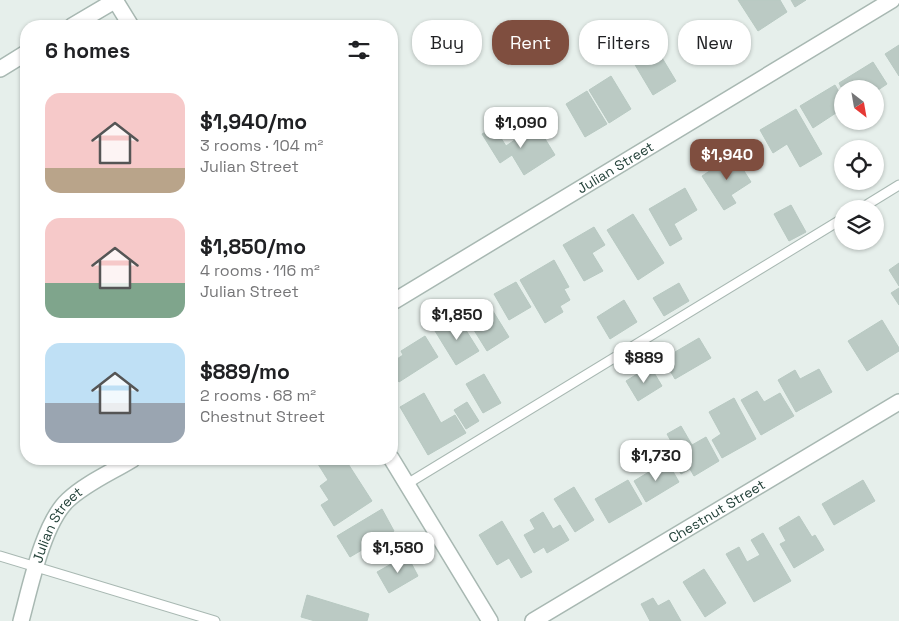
<!DOCTYPE html>
<html lang="en">
<head>
<meta charset="utf-8">
<style>
	body { margin:0; font-family:"Space Grotesk",sans-serif; background:#f2f2f2; color:#202124; height:100vh; display:flex; flex-direction:column; font-size:19px; white-space:nowrap }
	* { box-sizing:border-box; margin:0 }
	p { font-size:16px; color:#757577 }
	.icon { flex:none; width:28px; height:28px; fill:none; stroke:currentColor; stroke-width:2; stroke-linecap:round; stroke-linejoin:round }
	.map { position:relative; flex:1; overflow:hidden }
	.drawer { position:absolute; left:20px; top:20px; width:378px; height:445px; display:flex; flex-direction:column; background:#fff; border-radius:20px; box-shadow:0 1px 4px #0004 }
	.drawer>* { flex:none }
	.top-card { position:absolute; left:412px; top:20px; width:411px; height:45px; display:flex; gap:10px }
	.needle { width:32px; rotate:149deg }
	.buttons { position:absolute; left:834px; top:80px; display:grid; gap:10px }
	.buttons a { display:grid; place-items:center; width:50px; height:50px; border-radius:50%; background:#fff; box-shadow:0 1px 4px #0004; font-size:25px }
	.price { position:absolute; translate:-50% -42px; padding:0 11px; border-radius:10px; background:#fff; color:#222; font-size:16px; line-height:32px; filter:drop-shadow(0 1px 2px #0008) }
	.price::after { content:''; position:absolute; left:50%; top:30px; width:15px; height:11px; margin-left:-8px; background:inherit; clip-path:polygon(0 0,100% 0,50% 100%) }
	.price.on { background:#7f4e3f; color:#fff }
	ul { padding:0; list-style:none }
	li { display:flex; align-items:center; gap:15px; height:125px; padding:0 25px }
	li span { display:grid; place-items:center; flex:none; width:140px; height:100px; border-radius:15px; color:#555 }
	li>.icon { margin-inline-start:auto }
	span .icon { width:60px; height:60px; fill:#fffc; stroke-width:1 }
	li b { font-size:21px }
	h2 { display:flex; justify-content:space-between; align-items:center; height:60px; padding:0 25px; font-size:21px }
	.tag { padding:0 18px; border-radius:20px; background:#fff; box-shadow:0 1px 4px #0004; font-size:18px; line-height:45px }
	.tag.on { background:#7f4e3f; color:#fff }
	.map>svg:first-child { display:block }
	.building { fill:#bbcac4; stroke:#b8c9c2 }
	.lines { fill:none; stroke-linecap:round; stroke-linejoin:round }
	.service-casing { stroke:#a8b8b2; stroke-width:11 }
	.minor-casing { stroke:#a8b8b2; stroke-width:18 }
	.service { stroke:#fff; stroke-width:9 }
	.minor { stroke:#fff; stroke-width:15 }
	.labels { text-anchor:middle; stroke-width:5; stroke-linejoin:round; paint-order:stroke }
	.street-label { font-size:14px; fill:#24423a; stroke:#f7fbf9 }
</style>
</head>
<body>
<div class="map">
<svg width="899" height="621" viewBox="0 0 899 621">
	<rect width="100%" height="100%" fill="#e6efeb"/>
	<g class="building">
		<path d="M 738,0 L 780,0 L 787,12 L 758,31 Z"/>
		<path d="M 791,0 L 806,0 L 795,7 Z"/>
		<path d="M 618,27 L 628,44 L 647,33 L 676,81 L 653,95 L 625,48 L 611,56 L 600,38 Z"/>
		<path d="M 899,45 L 899,76 L 885,54 Z"/>
		<path d="M 873,62 L 887,84 L 875,92 L 875,89 L 842,89 L 839,83 Z"/>
		<path d="M 611,76 L 631,109 L 609,123 L 589,90 Z"/>
		<path d="M 835,85 L 842,97 L 842,109 L 813,128 L 800,106 Z"/>
		<path d="M 587,91 L 607,124 L 585,137 L 566,104 Z"/>
		<path d="M 796,109 L 822,154 L 800,167 L 787,144 L 773,153 L 760,130 Z"/>
		<path d="M 494,127 L 506,146 L 522,135 L 524,138 L 539,129 L 555,155 L 524,175 L 512,155 L 500,163 L 482,134 Z"/>
		<path d="M 734,155 L 751,182 L 731,195 L 736,203 L 724,210 L 702,176 Z"/>
		<path d="M 685,188 L 697,210 L 674,224 L 682,239 L 670,246 L 649,209 Z"/>
		<path d="M 791,205 L 806,232 L 789,241 L 774,214 Z"/>
		<path d="M 633,214 L 664,263 L 638,280 L 607,230 Z"/>
		<path d="M 594,227 L 605,245 L 592,253 L 603,271 L 584,281 L 563,245 Z"/>
		<path d="M 554,260 L 569,287 L 564,289 L 570,300 L 560,306 L 563,312 L 545,323 L 520,280 Z"/>
		<path d="M 899,263 L 899,286 L 889,270 Z"/>
		<path d="M 516,282 L 531,307 L 509,320 L 494,294 Z"/>
		<path d="M 679,283 L 689,301 L 664,316 L 653,298 Z"/>
		<path d="M 899,288 L 899,305 L 891,293 Z"/>
		<path d="M 486,300 L 509,337 L 487,351 L 464,314 Z"/>
		<path d="M 624,300 L 637,322 L 610,339 L 597,317 Z"/>
		<path d="M 457,316 L 479,351 L 456,365 L 435,331 Z"/>
		<path d="M 882,320 L 899,348 L 899,351 L 867,371 L 848,341 Z"/>
		<path d="M 425,336 L 438,357 L 399,382 L 391,370 L 391,363 L 403,355 L 401,351 Z"/>
		<path d="M 699,338 L 711,358 L 675,379 L 663,359 Z"/>
		<path d="M 650,366 L 662,386 L 638,401 L 626,381 Z"/>
		<path d="M 819,369 L 832,392 L 796,412 L 778,380 L 795,370 L 800,379 Z"/>
		<path d="M 484,374 L 501,403 L 483,413 L 466,384 Z"/>
		<path d="M 757,391 L 764,402 L 780,393 L 794,416 L 761,435 L 741,400 Z"/>
		<path d="M 424,393 L 441,423 L 455,415 L 466,433 L 428,455 L 400,407 Z"/>
		<path d="M 734,398 L 756,439 L 722,458 L 712,440 L 721,434 L 709,412 Z"/>
		<path d="M 467,402 L 479,421 L 466,429 L 454,410 Z"/>
		<path d="M 681,426 L 692,445 L 706,437 L 719,461 L 694,476 L 690,469 L 681,474 L 671,456 L 677,452 L 667,434 Z"/>
		<path d="M 327,459 L 345,459 L 372,501 L 334,526 L 321,505 L 329,500 L 320,486 L 328,480 L 318,464 Z"/>
		<path d="M 667,461 L 679,482 L 646,502 L 634,481 Z"/>
		<path d="M 628,480 L 642,504 L 609,523 L 595,499 Z"/>
		<path d="M 863,480 L 875,501 L 834,525 L 822,504 Z"/>
		<path d="M 574,487 L 594,520 L 575,532 L 554,499 Z"/>
		<path d="M 382,509 L 394,531 L 350,557 L 337,536 Z"/>
		<path d="M 543,512 L 553,529 L 560,525 L 569,540 L 547,553 L 544,547 L 534,553 L 524,535 L 535,529 L 530,520 Z"/>
		<path d="M 799,516 L 812,537 L 815,535 L 824,550 L 794,568 L 780,544 L 786,541 L 779,528 Z"/>
		<path d="M 502,521 L 532,572 L 521,578 L 509,558 L 497,565 L 479,535 Z"/>
		<path d="M 763,533 L 791,581 L 754,602 L 726,554 L 739,547 L 747,562 L 760,555 L 751,540 Z"/>
		<path d="M 407,555 L 418,576 L 389,593 L 377,572 Z"/>
		<path d="M 704,569 L 726,603 L 705,617 L 683,582 Z"/>
		<path d="M 307,595 L 369,614 L 367,621 L 315,621 L 301,617 Z"/>
		<path d="M 653,598 L 658,606 L 669,600 L 681,621 L 650,621 L 641,604 Z"/>
	</g>
	<g class="lines">
		<g class="service-casing">
			<g id="service">
				<path d="M 860,209 L 899,185"/>
				<path d="M 407,484 L 842,219"/>
				<path d="M 0,556 L 215,621"/>
			</g>
		</g>
		<g class="minor-casing">
			<g id="minor">
				<path d="M 115,0 L 131,26"/>
				<path d="M 72,26 L 116,0"/>
				<path d="M 0,69 L 26,53"/>
				<path id="s1" d="M 391,303 L 892,0"/>
				<path d="M 391,458 L 490,621"/>
				<path id="s2" d="M 21,621 C 30,588 43,523 68,500 C 86,483 112,472 133,459"/>
				<path id="s3" d="M 533,621 L 899,402"/>
			</g>
		</g>
		<use href="#service" class="service"/>
		<use href="#minor" class="minor"/>
	</g>
	<g class="labels">
		<g class="street-label">
			<text dy="5" stroke="none"><textPath href="#s1" startOffset="262">Julian Street</textPath></text>
			<text dy="5" stroke="none"><textPath href="#s3" startOffset="214">Chestnut Street</textPath></text>
			<text dy="5" stroke="none"><textPath href="#s2" startOffset="104">Julian Street</textPath></text>
		</g>
	</g>
</svg>
<div class="buttons">
<a><svg class="needle" viewBox="-14 -14 28 28"><path d="M0-13l5 13h-10z" fill="#e53935"/><path d="M0 13l5-13h-10z" fill="#757577"/></svg></a>
<a><svg class="icon" aria-label="locate" viewBox="0 0 24 24"><circle cx="12" cy="12" r="6"/><path d="M12 2v4M12 18v4M2 12h4M18 12h4"/></svg></a>
<a><svg class="icon" aria-label="layers" viewBox="0 0 24 24"><path d="M12 4l9 5-9 5-9-5zM3 14l9 5 9-5"/></svg></a>
</div>
<b class="price" style="left:521px;top:149px">$1,090</b>
<b class="price on" style="left:727px;top:181px">$1,940</b>
<b class="price" style="left:457px;top:341px">$1,850</b>
<b class="price" style="left:644px;top:384px">$889</b>
<b class="price" style="left:656px;top:482px">$1,730</b>
<b class="price" style="left:398px;top:574px">$1,580</b>
<div class="top-card">
<a class="tag">Buy</a>
<a class="tag on">Rent</a>
<a class="tag">Filters</a>
<a class="tag">New</a>
</div>
<section class="drawer">
<h2>6 homes<svg class="icon" aria-label="filters" viewBox="0 0 24 24"><path d="M4 7h16M4 17h16"/><circle cx="9" cy="7" r="2"/><circle cx="15" cy="17" r="2"/></svg></h2>
<ul>
<li><span style="background:linear-gradient(#f6c9c9 75%,#b9a48a 0)"><svg class="icon" aria-label="home" viewBox="0 0 24 24"><path d="M3 11l9-7 9 7M6 9v11h12V9"/></svg></span><div><b>$1,940/mo</b><p>3 rooms · 104 m²</p><p>Julian Street</p></div></li>
<li><span style="background:linear-gradient(#f6c9c9 65%,#7fa58c 0)"><svg class="icon" aria-label="home" viewBox="0 0 24 24"><path d="M3 11l9-7 9 7M6 9v11h12V9"/></svg></span><div><b>$1,850/mo</b><p>4 rooms · 116 m²</p><p>Julian Street</p></div></li>
<li><span style="background:linear-gradient(#bfe0f5 60%,#9aa5b1 0)"><svg class="icon" aria-label="home" viewBox="0 0 24 24"><path d="M3 11l9-7 9 7M6 9v11h12V9"/></svg></span><div><b>$889/mo</b><p>2 rooms · 68 m²</p><p>Chestnut Street</p></div></li>
</ul>
</section>
</div>
</body>
</html>
